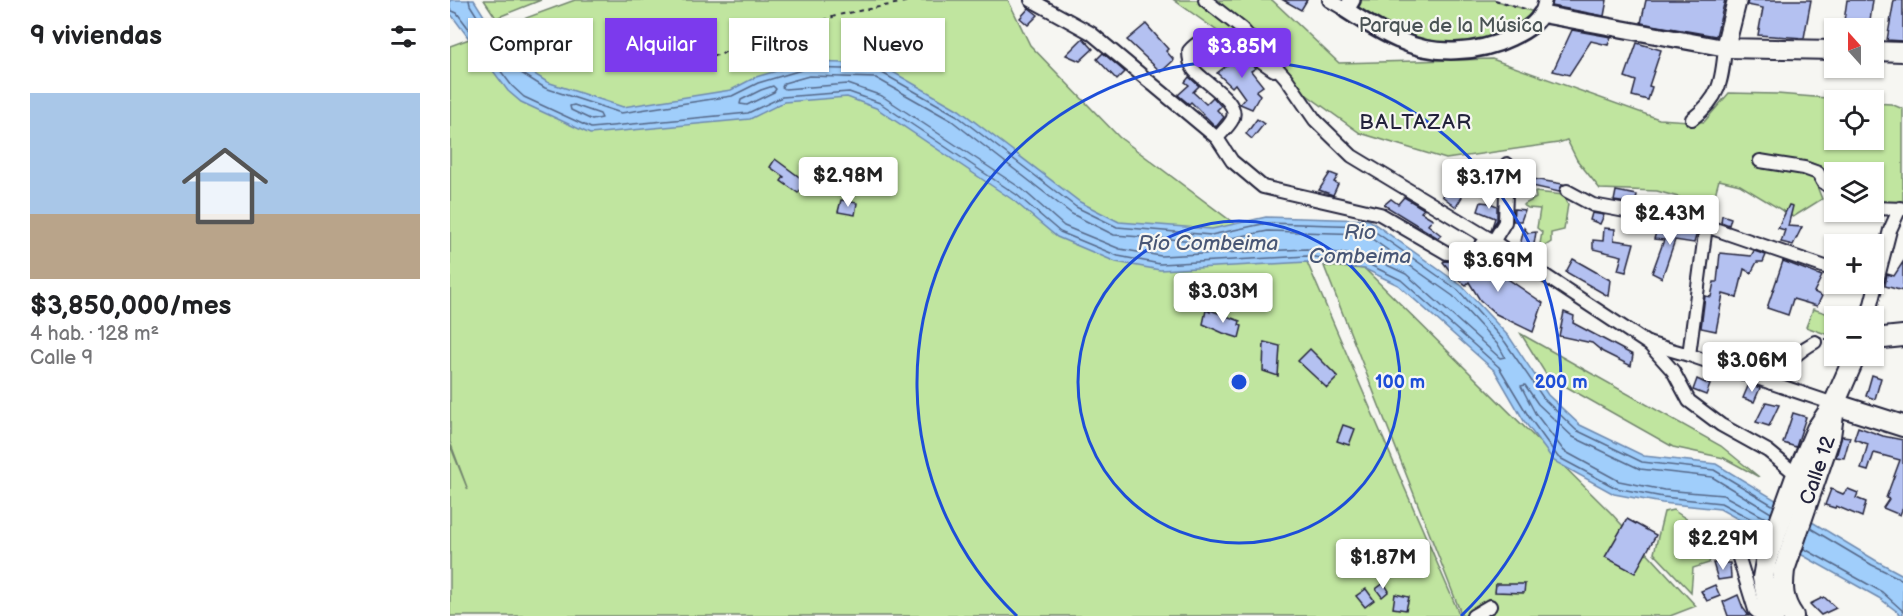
<!DOCTYPE html>
<html lang="es">
<head>
<meta charset="utf-8">
<style>
	body { margin:0; font-family:"Balsamiq Sans",sans-serif; background:#f6f6f6; color:#202124; height:100vh; display:flex; flex-direction:column; font-size:22px; white-space:nowrap }
	* { box-sizing:border-box; margin:0 }
	p { font-size:20px; color:#757577 }
	.icon { flex:none; width:33px; height:33px; fill:none; stroke:currentColor; stroke-width:2; stroke-linecap:round; stroke-linejoin:round }
	.map { position:relative; flex:1; overflow:hidden }
	.drawer { display:flex; flex-direction:column; background:#fff; width:450px }
	.drawer>* { flex:none }
	.hud { position:absolute; left:18px; top:18px; width:570px; height:54px; display:flex; gap:12px }
	.needle { width:39px; rotate:339deg }
	.controls { position:absolute; left:1374px; top:18px; display:grid; gap:12px }
	.controls a { display:grid; place-items:center; width:60px; height:60px; border-radius:0px; background:#fff; box-shadow:0 2px 4px #0004; font-size:30px }
	.price { position:absolute; translate:-50% -51px; padding:0 14px; border-radius:6px; background:#fff; color:#222; font-size:20px; line-height:39px; filter:drop-shadow(0 2px 3px #0008) }
	.price::after { content:''; position:absolute; left:50%; top:36px; width:18px; height:14px; margin-left:-9px; background:inherit; clip-path:polygon(0 0,100% 0,50% 100%) }
	.price.selected { background:#7c3aed; color:#fff }
	ul { padding:0; list-style:none }
	li { display:grid; align-content:center; gap:12px; height:318px; padding:0 30px }
	li span { display:grid; place-items:center; height:186px; border-radius:0px; color:#555 }
	li>.icon { margin-inline-start:auto }
	span .icon { width:108px; height:108px; fill:#fffc; stroke-width:1 }
	li b { font-size:26px }
	h2 { display:flex; justify-content:space-between; align-items:center; height:72px; padding:0 30px; font-size:26px }
	.tag { padding:0 21px; border-radius:0px; background:#fff; box-shadow:0 2px 4px #0004; font-size:21px; line-height:54px }
	.tag.selected { background:#7c3aed; color:#fff }
	main { display:flex; flex:1; min-height:0 }
	.map>svg:first-child { display:block }
	.green { fill:#c0e59f; stroke:#71846d; stroke-width:1.5 }
	.water { fill:#a0cefb; stroke:#6e89ae; stroke-width:1.5 }
	.lines { fill:none; stroke-linecap:round; stroke-linejoin:round }
	.shore { stroke:#546788; stroke-width:1.5 }
	.building { fill:#b4c1f1; stroke:#22223b; stroke-width:1.5 }
	.minor-casing { stroke:#22223b; stroke-width:16 }
	.tertiary-casing { stroke:#22223b; stroke-width:20 }
	.secondary-casing { stroke:#22223b; stroke-width:22 }
	.primary-casing { stroke:#22223b; stroke-width:24 }
	.path { stroke:#22223b; stroke-width:2; stroke-dasharray:4.5 4.5; stroke-linecap:butt }
	.minor { stroke:#f6f6f2; stroke-width:12 }
	.tertiary { stroke:#f6f6f2; stroke-width:15 }
	.secondary { stroke:#f6f6f2; stroke-width:18 }
	.primary { stroke:#f6f6f2; stroke-width:20 }
	.ring { fill:none; stroke:#1d4ed8; stroke-width:3 }
	.labels { text-anchor:middle; stroke-width:4.5; stroke-linejoin:round; paint-order:stroke }
	.park-label { font-size:20px; fill:#4a5354; stroke:#f6f6f2 }
	.street-label { font-size:20px; fill:#22223b; stroke:#f6f6f2 }
	.neighbourhood-label { font-size:21px; letter-spacing:1.5px; fill:#22223b; stroke:#f6f6f2 }
	.water-label { font-size:21px; font-style:italic; fill:#485675; stroke:#f6f6f2 }
	.centre { fill:#1d4ed8; stroke:#f6f6f2; stroke-width:3 }
	.ring-label { font-size:18px; text-anchor:middle; font-weight:bold; fill:#1d4ed8; stroke:#f6f6f2; stroke-width:4.5; stroke-linejoin:round; paint-order:stroke }
</style>
</head>
<body>
<main>
<section class="drawer">
<h2>9 viviendas<svg class="icon" aria-label="filters" viewBox="0 0 24 24"><path d="M4 7h16M4 17h16"/><circle cx="9" cy="7" r="2"/><circle cx="15" cy="17" r="2"/></svg></h2>
<ul>
<li><span style="background:linear-gradient(#a9c7e8 65%,#b9a48a 0)"><svg class="icon" aria-label="home" viewBox="0 0 24 24"><path d="M3 11l9-7 9 7M6 9v11h12V9"/></svg></span><div><b>$3,850,000/mes</b><p>4 hab. · 128 m²</p><p>Calle 9</p></div></li>
</ul>
</section>
<div class="map">
<svg width="1453" height="616" viewBox="0 0 1453 616">
	<rect width="100%" height="100%" fill="#f6f6f2"/>
	<filter id="ink" filterUnits="userSpaceOnUse"><feTurbulence type="fractalNoise" baseFrequency=".0167" numOctaves="2"/><feDisplacementMap in="SourceGraphic" scale="12" xChannelSelector="R" yChannelSelector="G"/><feConvolveMatrix kernelMatrix="1 2 1 2 8 2 1 2 1" color-interpolation-filters="sRGB"/></filter>
	<g filter="url(#ink)">
		<g class="green">
			<path d="M 34,0 L 91,0 L 46,18 Z"/>
			<path d="M 125,0 L 558,0 L 580,45 L 669,137 L 785,224 L 857,262 L 1010,616 L 0,616 L 0,445 L 18,490 L 0,442 L 0,46 Z"/>
			<path d="M 724,0 L 822,0 L 889,63 L 1042,59 L 1209,119 L 1254,122 L 1279,93 L 1327,94 L 1402,100 L 1384,100 L 1384,140 L 1424,140 L 1424,103 L 1441,104 L 1453,109 L 1453,203 L 1424,202 L 1424,172 L 1384,172 L 1384,183 L 1369,166 L 1357,161 L 1372,199 L 1343,217 L 1290,185 L 1269,180 L 1258,220 L 1249,203 L 1207,191 L 1150,189 L 1127,160 L 1117,140 L 1108,143 L 996,159 L 910,133 Z"/>
			<path d="M 902,0 L 1044,0 L 1091,14 L 1068,34 L 989,50 L 896,10 Z"/>
			<path d="M 1085,192 L 1114,195 L 1118,204 L 1114,230 L 1101,233 L 1101,242 L 1089,250 L 1092,232 L 1087,228 L 1090,209 L 1078,208 L 1073,205 L 1086,198 Z"/>
			<path d="M 874,266 L 915,269 L 1161,513 L 1246,606 L 1220,616 L 1012,616 Z"/>
			<path d="M 1363,309 L 1385,316 L 1384,337 L 1356,327 Z"/>
			<path d="M 1071,334 L 1271,446 L 1309,477 L 1274,458 L 1223,447 L 1097,376 Z"/>
			<path d="M 1223,510 L 1238,520 L 1248,544 L 1263,550 L 1259,563 L 1243,568 L 1241,592 L 1204,553 L 1214,512 Z"/>
		</g>
		<path class="water" d="M 0,0 L 24,0 L 61,59 L 97,82 L 173,107 L 281,90 L 306,77 L 357,62 L 429,64 L 509,110 L 630,202 L 669,222 L 762,229 L 816,217 L 919,220 L 1012,286 L 1060,338 L 1098,395 L 1130,425 L 1194,456 L 1266,464 L 1425,560 L 1453,575 L 1453,616 L 1429,598 L 1270,509 L 1212,503 L 1164,494 L 1104,461 L 1074,421 L 1045,371 L 948,285 L 915,269 L 857,262 L 710,270 L 666,262 L 607,237 L 563,200 L 426,108 L 397,97 L 334,102 L 300,119 L 140,134 L 71,102 L 58,91 L 0,13 Z"/>
		<g class="lines">
			<g class="shore">
				<path d="M 19,0 L 20,5 L 57,64 L 95,88 L 171,113 L 282,96 L 308,83 L 358,68 L 427,70 L 506,115 L 626,207 L 667,227 L 761,235 L 817,223 L 917,226 L 1008,290 L 1055,342 L 1094,399 L 1126,430 L 1192,462 L 1264,470 L 1324,506"/>
				<path d="M 0,10 L 7,13 L 62,86 L 74,97 L 141,128 L 298,113 L 332,97 L 399,92 L 430,103 L 567,195 L 610,232 L 668,256 L 710,264 L 857,256 L 918,264 L 951,280 L 1049,367 L 1079,417 L 1108,457 L 1166,488 L 1213,497 L 1271,503 L 1316,527"/>
				<path d="M 359,76 L 426,78 L 502,121 L 622,214 L 664,235 L 761,242 L 818,231 L 915,234 L 1003,296 L 1049,346 L 1055,357 L 1050,358 L 956,274 L 920,257 L 857,249 L 711,256 L 670,249 L 614,226 L 572,189 L 432,96 L 398,84 L 335,89 L 332,87 L 334,83 Z"/>
				<path d="M 323,86 L 326,89 L 324,92 L 297,105 L 290,104 L 291,100 L 311,90 Z"/>
				<path d="M 124,105 L 150,114 L 152,118 L 142,120 L 121,110 L 120,106 Z"/>
				<path d="M 1319,520 L 1273,495 L 1214,490 L 1169,481 L 1114,451 L 1085,413 L 1071,386 L 1075,385 L 1088,404 L 1123,437 L 1190,469 L 1262,477 L 1321,513"/>
				<path d="M 1360,528 L 1422,565 L 1453,580"/>
				<path d="M 1353,548 L 1432,592 L 1453,611"/>
			</g>
		</g>
		<g class="building">
			<path d="M 833,0 L 857,0 L 851,10 Z"/>
			<path d="M 1103,0 L 1157,0 L 1154,16 L 1102,6 Z"/>
			<path d="M 1196,0 L 1275,0 L 1266,36 L 1191,23 Z"/>
			<path d="M 1298,0 L 1361,0 L 1354,38 L 1308,35 L 1313,8 L 1297,5 Z"/>
			<path d="M 1397,0 L 1423,0 L 1419,28 L 1393,28 Z"/>
			<path d="M 1444,0 L 1453,0 L 1453,41 L 1437,40 Z"/>
			<path d="M 579,8 L 588,15 L 578,25 L 570,18 Z"/>
			<path d="M 696,24 L 718,49 L 716,51 L 724,60 L 711,72 L 677,40 Z"/>
			<path d="M 1122,30 L 1161,37 L 1158,45 L 1141,41 L 1119,75 L 1103,71 Z"/>
			<path d="M 633,38 L 643,49 L 630,61 L 616,55 Z"/>
			<path d="M 1187,43 L 1211,50 L 1199,86 L 1202,87 L 1198,100 L 1182,96 L 1186,81 L 1175,77 Z"/>
			<path d="M 653,53 L 675,72 L 667,80 L 647,59 Z"/>
			<path d="M 782,53 L 806,68 L 801,71 L 813,86 L 806,91 L 810,95 L 802,109 L 790,104 L 795,98 L 785,84 L 782,87 L 767,73 L 780,63 L 775,59 Z"/>
			<path d="M 739,77 L 749,86 L 743,92 L 756,104 L 763,97 L 771,106 L 767,110 L 774,117 L 766,127 L 741,102 L 739,104 L 728,95 L 739,85 L 735,82 Z"/>
			<path d="M 807,119 L 814,124 L 802,139 L 796,134 Z"/>
			<path d="M 325,159 L 356,182 L 348,193 L 331,181 L 334,177 L 320,167 Z"/>
			<path d="M 1040,170 L 1048,172 L 1043,191 L 1034,187 Z"/>
			<path d="M 880,173 L 888,176 L 884,182 L 888,184 L 883,195 L 869,190 Z"/>
			<path d="M 1083,179 L 1113,184 L 1109,192 L 1082,186 Z"/>
			<path d="M 1000,186 L 1012,197 L 1006,207 L 992,196 Z"/>
			<path d="M 1166,191 L 1187,195 L 1185,204 L 1164,201 Z"/>
			<path d="M 954,197 L 974,209 L 971,212 L 983,219 L 978,225 L 991,235 L 988,238 L 934,205 L 941,199 L 948,204 Z"/>
			<path d="M 391,200 L 407,203 L 405,215 L 388,212 Z"/>
			<path d="M 1031,202 L 1040,203 L 1047,206 L 1047,220 L 1041,230 L 1045,218 L 1028,211 Z"/>
			<path d="M 1228,205 L 1247,207 L 1245,216 L 1227,212 Z"/>
			<path d="M 1339,205 L 1343,206 L 1338,226 L 1352,227 L 1343,245 L 1331,242 L 1335,230 L 1328,228 Z"/>
			<path d="M 1064,209 L 1075,210 L 1071,221 L 1063,221 Z"/>
			<path d="M 1142,213 L 1154,215 L 1150,224 L 1140,220 Z"/>
			<path d="M 1272,215 L 1281,218 L 1279,225 L 1271,222 Z"/>
			<path d="M 1074,228 L 1078,233 L 1086,232 L 1083,250 L 1070,246 Z"/>
			<path d="M 1154,228 L 1165,229 L 1164,240 L 1184,243 L 1176,272 L 1168,270 L 1172,256 L 1143,249 L 1143,240 L 1153,241 Z"/>
			<path d="M 1223,228 L 1247,233 L 1246,236 L 1244,243 L 1225,240 L 1212,278 L 1202,273 L 1214,240 L 1204,239 L 1207,229 Z"/>
			<path d="M 1304,251 L 1316,255 L 1313,262 L 1307,262 L 1301,273 L 1294,269 L 1287,298 L 1273,294 L 1266,331 L 1251,328 L 1255,296 L 1261,297 L 1264,282 L 1267,282 L 1270,253 L 1301,256 Z"/>
			<path d="M 1031,258 L 1042,270 L 1043,269 L 1093,303 L 1083,332 L 1046,314 L 1030,300 L 1019,282 L 1016,285 L 1004,276 L 993,262 L 994,261 L 1014,262 L 1026,259 L 1028,261 Z"/>
			<path d="M 1123,259 L 1160,280 L 1158,296 L 1116,272 Z"/>
			<path d="M 1333,261 L 1372,276 L 1364,292 L 1372,296 L 1367,306 L 1343,299 L 1338,315 L 1317,308 Z"/>
			<path d="M 1453,262 L 1453,291 L 1435,286 L 1437,274 L 1444,276 Z"/>
			<path d="M 756,310 L 760,312 L 760,310 L 790,321 L 789,325 L 792,326 L 789,338 L 773,333 L 753,324 Z"/>
			<path d="M 1114,312 L 1124,316 L 1123,323 L 1183,355 L 1181,366 L 1153,352 L 1142,343 L 1109,336 Z"/>
			<path d="M 814,342 L 830,346 L 828,376 L 813,371 Z"/>
			<path d="M 1298,344 L 1316,349 L 1312,363 L 1294,358 Z"/>
			<path d="M 860,349 L 888,377 L 877,388 L 848,361 Z"/>
			<path d="M 1422,375 L 1431,378 L 1425,399 L 1416,396 Z"/>
			<path d="M 1247,379 L 1260,385 L 1256,395 L 1243,390 Z"/>
			<path d="M 1299,384 L 1310,388 L 1304,402 L 1293,398 Z"/>
			<path d="M 1316,402 L 1329,405 L 1319,426 L 1306,422 Z"/>
			<path d="M 1343,413 L 1356,417 L 1346,447 L 1333,443 Z"/>
			<path d="M 893,425 L 905,429 L 899,445 L 887,441 Z"/>
			<path d="M 1408,427 L 1433,436 L 1453,440 L 1453,507 L 1450,515 L 1433,508 L 1439,499 L 1436,498 L 1450,460 L 1424,453 L 1418,471 L 1411,469 L 1418,444 L 1404,439 Z"/>
			<path d="M 1392,436 L 1400,437 L 1394,458 L 1386,457 Z"/>
			<path d="M 1381,489 L 1393,494 L 1398,489 L 1408,493 L 1406,498 L 1416,502 L 1412,517 L 1386,506 L 1385,508 L 1375,505 Z"/>
			<path d="M 1177,519 L 1206,535 L 1185,573 L 1155,557 Z"/>
			<path d="M 1263,563 L 1280,563 L 1281,578 L 1268,580 Z"/>
			<path d="M 934,583 L 939,591 L 932,597 L 926,589 Z"/>
			<path d="M 1046,584 L 1075,584 L 1074,593 L 1045,592 Z"/>
			<path d="M 1265,585 L 1270,596 L 1257,601 L 1251,591 Z"/>
			<path d="M 916,589 L 924,600 L 915,607 L 906,596 Z"/>
			<path d="M 945,594 L 959,597 L 956,610 L 943,608 Z"/>
			<path d="M 1288,595 L 1293,608 L 1299,616 L 1278,616 L 1273,602 Z"/>
			<path d="M 1374,597 L 1386,608 L 1371,615 L 1360,604 Z"/>
		</g>
		<g class="lines">
			<g class="minor-casing">
				<g id="minor">
					<path d="M 581,0 L 641,33 L 767,138 L 782,161 L 813,187 L 930,214 L 997,253 L 1014,254 L 1027,250 L 1038,238"/>
					<path d="M 755,0 L 792,29 L 836,78 L 865,120 L 902,156 L 1038,238 L 1197,343 L 1239,355 L 1384,404"/>
					<path d="M 879,0 L 896,10"/>
					<path d="M 1091,14 L 1095,0"/>
					<path d="M 1242,119 C 1270,98 1272,81 1275,48"/>
					<path d="M 767,138 C 771,133 779,126 782,120 C 792,102 753,82 744,70 C 740,64 739,58 739,51 C 765,21 799,54 824,70"/>
					<path d="M 1310,161 L 1354,168 L 1368,173 L 1373,182 L 1384,190"/>
					<path d="M 1117,191 L 1143,205 L 1256,226 L 1384,270"/>
					<path d="M 1424,208 L 1453,209"/>
					<path d="M 1043,242 L 1055,222 L 1057,164"/>
					<path d="M 1418,316 L 1440,230 L 1450,208"/>
					<path d="M 1198,343 L 1223,371 L 1239,401 L 1271,425 L 1318,451 L 1347,475"/>
					<path d="M 1239,355 L 1256,226"/>
					<path d="M 1321,383 C 1333,366 1346,352 1365,342"/>
					<path d="M 1284,542 L 1305,610 L 1312,616"/>
					<path d="M 1023,616 L 1040,606"/>
				</g>
			</g>
			<g class="tertiary-casing">
				<path id="tertiary" d="M 902,0 L 896,10 C 913,21 930,32 949,40 C 983,56 1028,54 1062,37 C 1073,32 1086,25 1091,14 L 1275,48"/>
			</g>
			<g class="secondary-casing">
				<g id="secondary">
					<path d="M 1287,0 L 1275,48 L 1384,50"/>
					<path d="M 1424,51 L 1453,52"/>
				</g>
			</g>
			<g class="primary-casing">
				<g id="primary">
					<path d="M 1424,339 L 1453,336"/>
					<path d="M 1384,404 L 1453,426"/>
					<path d="M 1324,616 L 1319,606 L 1313,578 L 1316,561 L 1345,480 L 1367,429 L 1384,404 L 1405,356"/>
					<path d="M 1343,616 C 1332,601 1332,588 1334,570 L 1380,436 L 1384,408"/>
				</g>
			</g>
			<g class="path">
				<path d="M 1045,0 L 1079,10"/>
				<path d="M 227,58 L 270,55 L 292,42 L 323,39 L 388,15 L 465,0"/>
				<path d="M 1375,339 L 1384,339"/>
			</g>
			<use href="#minor" class="minor"/>
			<use href="#tertiary" class="tertiary"/>
			<use href="#secondary" class="secondary"/>
			<use href="#primary" class="primary"/>
		</g>
	</g>
	<g class="ring">
		<circle cx="789" cy="382" r="161"/>
		<path d="M567 616A322 322 0 1 1 1011 616"/>
	</g>
	<g class="labels">
		<g class="park-label">
			<text x="1001" y="32">Parque de la Música</text>
		</g>
		<g class="street-label">
			<text transform="translate(1367 470) rotate(-71)" y="7">Calle 12</text>
		</g>
		<g class="neighbourhood-label">
			<text x="966" y="129">BALTAZAR</text>
		</g>
		<g class="water-label">
			<text x="910" y="239">Rio<tspan x="910" dy="24">Combeima</tspan></text>
			<text x="758" y="250">Río Combeima</text>
		</g>
	</g>
	<circle cx="789" cy="382" r="9" class="centre"/>
	<g class="ring-label">
		<text x="950" y="388">100 m</text>
		<text x="1111" y="388">200 m</text>
	</g>
</svg>
<div class="controls">
<a><svg class="needle" viewBox="-14 -14 28 28"><path d="M0-13l5 13h-10z" fill="#e53935"/><path d="M0 13l5-13h-10z" fill="#757577"/></svg></a>
<a><svg class="icon" aria-label="locate" viewBox="0 0 24 24"><circle cx="12" cy="12" r="6"/><path d="M12 2v4M12 18v4M2 12h4M18 12h4"/></svg></a>
<a><svg class="icon" aria-label="layers" viewBox="0 0 24 24"><path d="M12 4l9 5-9 5-9-5zM3 14l9 5 9-5"/></svg></a>
<a>+</a>
<a>−</a>
</div>
<b class="price selected" style="left:792px;top:79px">$3.85M</b>
<b class="price" style="left:398px;top:208px">$2.98M</b>
<b class="price" style="left:1039px;top:210px">$3.17M</b>
<b class="price" style="left:1220px;top:246px">$2.43M</b>
<b class="price" style="left:1048px;top:293px">$3.69M</b>
<b class="price" style="left:773px;top:324px">$3.03M</b>
<b class="price" style="left:1302px;top:393px">$3.06M</b>
<b class="price" style="left:1273px;top:571px">$2.29M</b>
<b class="price" style="left:933px;top:590px">$1.87M</b>
<div class="hud">
<a class="tag">Comprar</a>
<a class="tag selected">Alquilar</a>
<a class="tag">Filtros</a>
<a class="tag">Nuevo</a>
</div>
</div>
</main>
</body>
</html>
